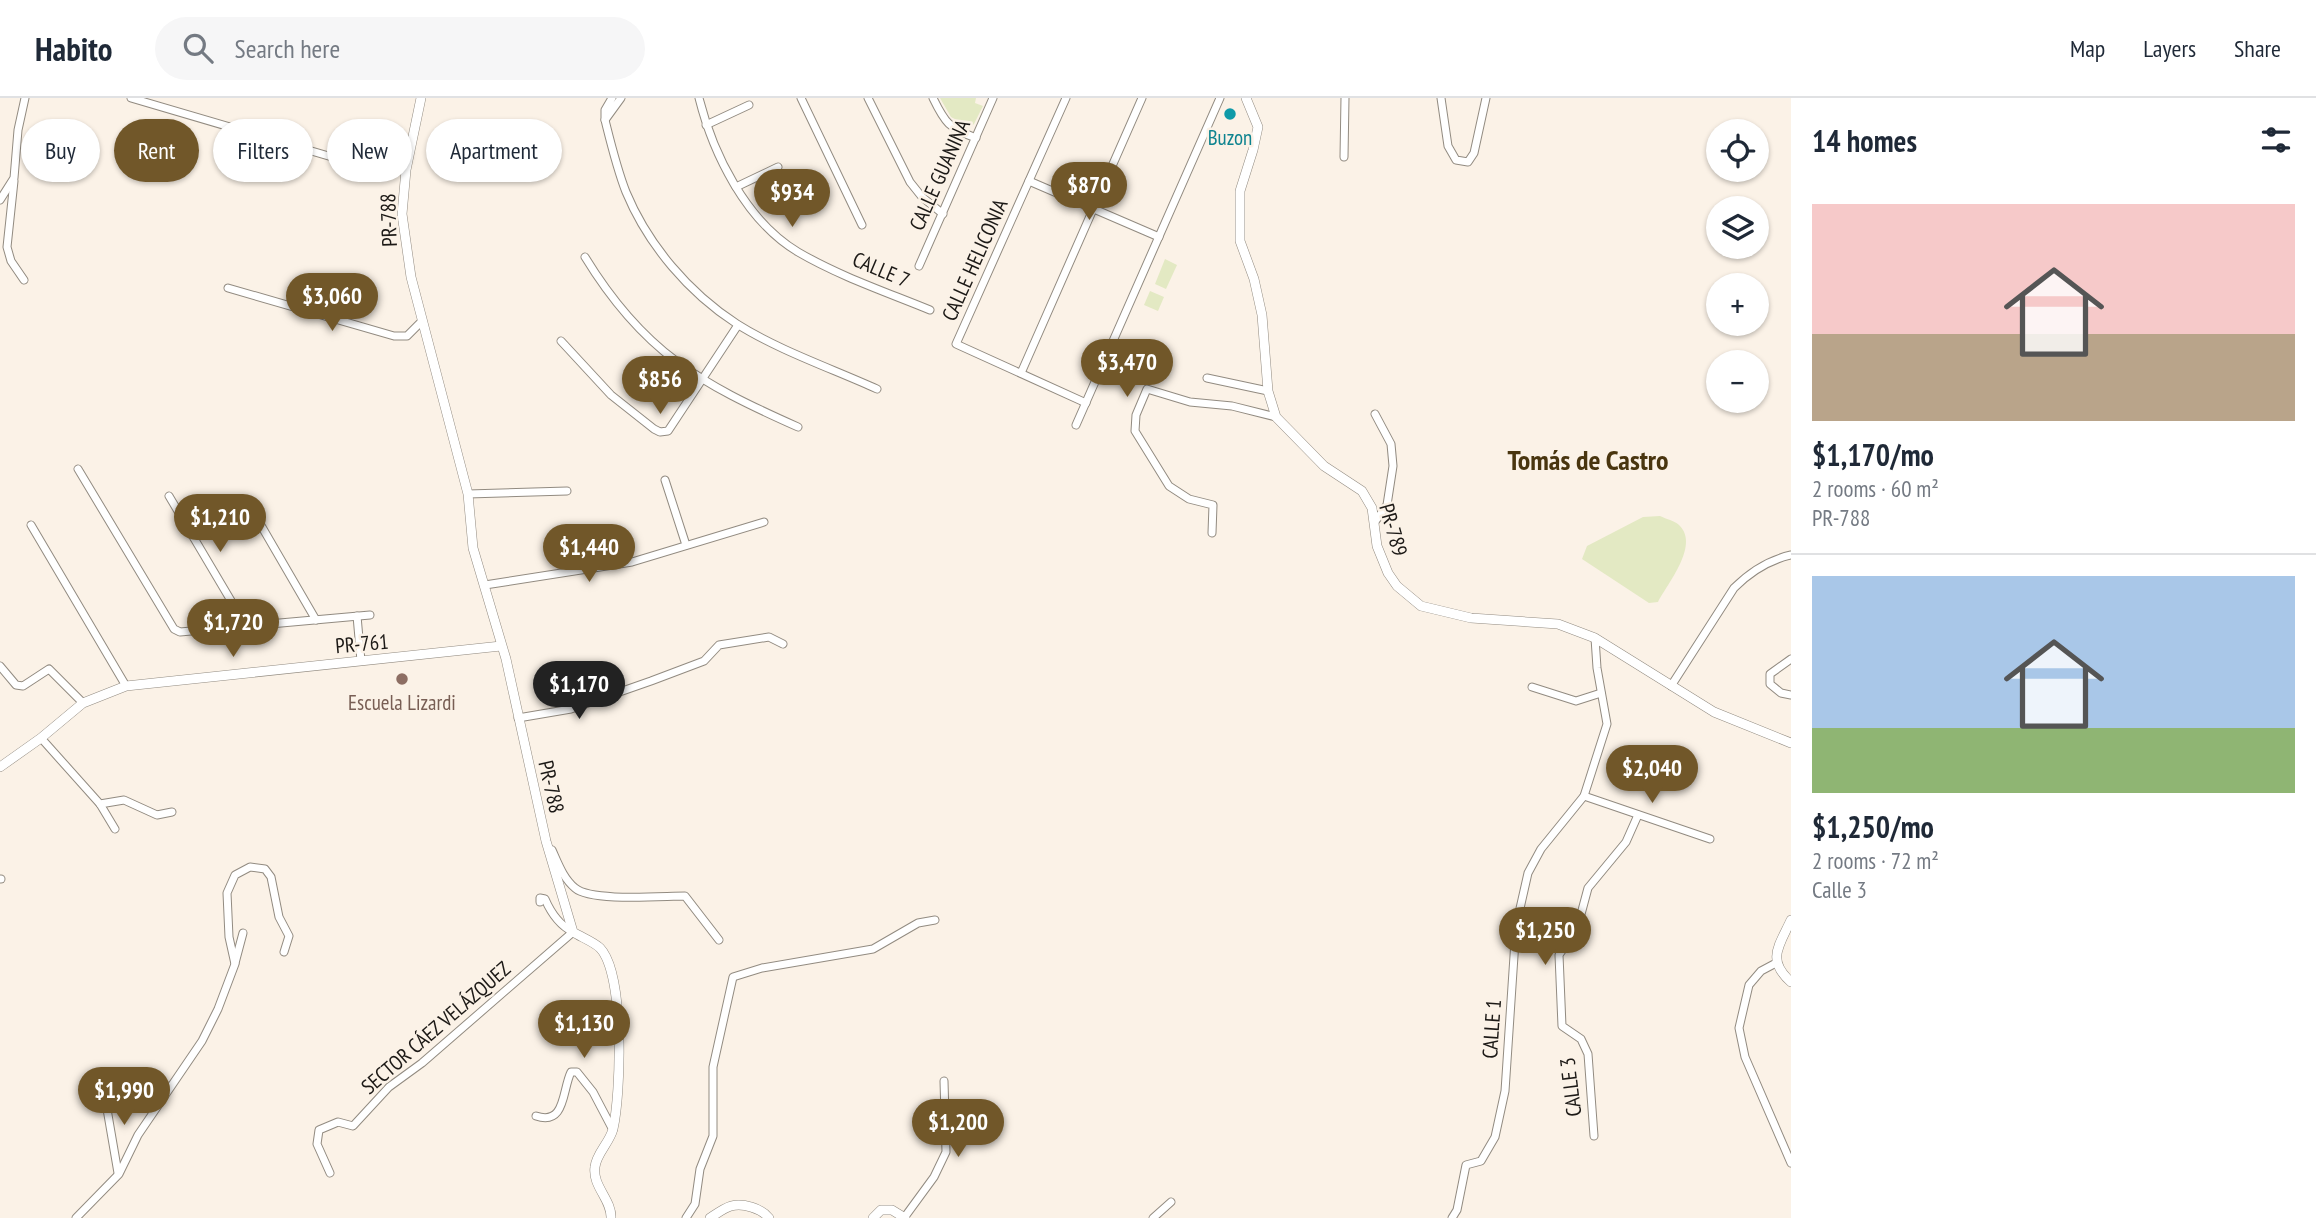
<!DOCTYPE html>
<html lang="en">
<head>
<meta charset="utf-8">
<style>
	body { margin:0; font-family:"PT Sans Narrow",sans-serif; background:#f6f6f7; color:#1f2937; height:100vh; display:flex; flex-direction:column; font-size:26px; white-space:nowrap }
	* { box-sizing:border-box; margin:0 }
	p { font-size:23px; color:#747a83 }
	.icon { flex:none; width:38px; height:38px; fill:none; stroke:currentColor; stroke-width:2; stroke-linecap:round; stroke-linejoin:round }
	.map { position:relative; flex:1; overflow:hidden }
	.panel { display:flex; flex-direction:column; background:#fff; width:525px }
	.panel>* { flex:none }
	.hud { position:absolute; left:21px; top:21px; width:665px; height:63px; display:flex; gap:14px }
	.fabs { position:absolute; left:1706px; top:21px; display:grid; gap:14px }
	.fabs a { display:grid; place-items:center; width:63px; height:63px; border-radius:50%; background:#fff; box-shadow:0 2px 5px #0004; font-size:35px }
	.price { position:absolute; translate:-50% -60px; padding:0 16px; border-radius:24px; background:#715729; color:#fff; font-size:23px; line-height:46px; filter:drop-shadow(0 2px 4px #0008) }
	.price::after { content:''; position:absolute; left:50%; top:42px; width:21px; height:16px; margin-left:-10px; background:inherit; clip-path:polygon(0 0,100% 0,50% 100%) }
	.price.selected { background:#222; color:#fff }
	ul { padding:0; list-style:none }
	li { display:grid; align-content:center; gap:14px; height:371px; padding:0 21px }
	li+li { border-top:2px solid #e0e1e3 }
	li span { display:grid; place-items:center; height:217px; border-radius:0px; color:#555 }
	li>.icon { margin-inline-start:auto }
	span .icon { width:126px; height:126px; fill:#fffc; stroke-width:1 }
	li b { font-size:30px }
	h2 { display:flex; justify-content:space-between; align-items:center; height:84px; padding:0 21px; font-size:30px }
	.chip { padding:0 24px; border-radius:32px; background:#fff; box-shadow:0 2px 5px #0004; font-size:24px; line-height:63px }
	.chip.selected { background:#715729; color:#fff }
	header { display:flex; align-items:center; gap:42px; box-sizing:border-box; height:98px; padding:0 35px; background:#fff; border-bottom:2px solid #e0e1e3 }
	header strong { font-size:33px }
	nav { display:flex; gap:38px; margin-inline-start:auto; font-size:24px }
	.search { width:490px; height:63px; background:#f6f6f7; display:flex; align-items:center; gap:18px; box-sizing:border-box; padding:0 24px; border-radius:38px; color:#747a83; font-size:26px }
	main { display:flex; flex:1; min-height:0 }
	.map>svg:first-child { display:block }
	.green { fill:#e3e9c3 }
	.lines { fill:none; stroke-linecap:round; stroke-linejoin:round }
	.minor-casing { stroke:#928b81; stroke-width:9 }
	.tertiary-casing { stroke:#928b81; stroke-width:10 }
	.minor { stroke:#fff; stroke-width:7 }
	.tertiary { stroke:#fff; stroke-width:9 }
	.culture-dot { fill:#0f9aa8; stroke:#fbf2e7; stroke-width:2.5 }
	.education-dot { fill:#8d6e63; stroke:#fbf2e7; stroke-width:2.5 }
	.labels { text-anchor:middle; stroke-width:5; stroke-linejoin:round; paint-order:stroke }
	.culture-label { font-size:21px; fill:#0d838f; stroke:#fbf2e7 }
	.street-label { font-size:21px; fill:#1c1916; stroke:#fbf2e7 }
	.education-label { font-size:21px; fill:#785e54; stroke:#fbf2e7 }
	.district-label { font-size:28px; font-weight:bold; fill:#49350f; stroke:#fbf2e7 }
</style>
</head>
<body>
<header>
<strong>Habito</strong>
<div class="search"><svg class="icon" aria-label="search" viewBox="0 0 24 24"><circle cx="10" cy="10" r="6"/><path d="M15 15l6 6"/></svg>Search here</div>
<nav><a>Map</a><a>Layers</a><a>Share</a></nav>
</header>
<main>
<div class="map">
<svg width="1791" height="1120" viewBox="0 0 1791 1120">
	<rect width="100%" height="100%" fill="#fbf2e7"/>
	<g class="green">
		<path d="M 940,0 L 976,0 L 975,5 L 983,8 L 974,26 L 970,29 L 951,19 Z"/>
		<path d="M 1165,161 L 1177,167 L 1166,191 L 1155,186 Z"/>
		<path d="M 1150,193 L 1164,199 L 1158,213 L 1144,207 Z"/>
		<path d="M 1660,418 C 1666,421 1676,423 1680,428 C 1699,448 1668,485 1658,504 L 1649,505 L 1582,461 L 1587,448 L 1643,419 Z"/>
	</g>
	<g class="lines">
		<g class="minor-casing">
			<g id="minor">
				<path d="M 131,0 L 366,69 L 406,72"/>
				<path d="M 612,0 L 605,12 L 605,22 L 621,0"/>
				<path d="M 699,0 C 713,56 746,123 798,154 C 839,178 886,194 930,212"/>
				<path d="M 801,0 L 862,127"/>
				<path d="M 868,0 L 910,84 L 922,99 L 943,116"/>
				<path d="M 933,0 C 945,25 949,30 976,40"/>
				<path d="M 1066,0 L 956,246 L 1086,305"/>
				<path d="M 1441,0 L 1448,48 L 1456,62 L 1468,64 L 1474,55 L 1486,0"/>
				<path d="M 605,22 C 611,46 617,71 626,94 C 648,147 689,195 737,226 C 778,252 833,271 877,291"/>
				<path d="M 706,27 L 749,7"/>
				<path d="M 1344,59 L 1345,0"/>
				<path d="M 14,83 L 7,149 L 11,163 L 24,182"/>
				<path d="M 1029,83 L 1159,139"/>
				<path d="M 736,89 L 778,69"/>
				<path d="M 0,102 L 14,80 L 18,32 L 25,0"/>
				<path d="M 585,159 C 643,254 699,285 798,329"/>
				<path d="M 919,168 L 993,0"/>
				<path d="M 228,190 L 394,238 L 407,238 L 422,223"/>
				<path d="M 561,243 L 611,297 L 654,331 L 660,334 L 668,333 L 738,227"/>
				<path d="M 1021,275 L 1142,0"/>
				<path d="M 1207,280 L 1268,293"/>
				<path d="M 1076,327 L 1220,0"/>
				<path d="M 78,371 L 174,531 L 180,534 L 370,517"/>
				<path d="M 665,382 L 686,447"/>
				<path d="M 468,396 L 567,393"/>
				<path d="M 169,398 L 246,528"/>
				<path d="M 255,417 L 316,522"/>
				<path d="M 1374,425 L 1387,407 L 1393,368 L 1391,346 L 1375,316"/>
				<path d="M 31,427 L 126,588"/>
				<path d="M 1212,435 L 1213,407 L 1189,401 L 1169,388 L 1135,333 L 1136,317 L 1147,291 L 1190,304 L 1232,308 L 1276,319"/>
				<path d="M 485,487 L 632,464 L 764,424"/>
				<path d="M 357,518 L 361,563"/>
				<path d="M 1791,561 L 1770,576 L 1770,586 L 1781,595 L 1791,597"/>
				<path d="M 0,568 L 16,587 L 23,588 L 49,571 L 83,605"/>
				<path d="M 1671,588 L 1734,490 C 1750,474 1769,462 1791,457"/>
				<path d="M 1532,589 L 1576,603 L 1601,595"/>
				<path d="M 518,620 L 571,611 L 651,583 L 704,563 L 719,547 L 769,539 L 783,546"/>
				<path d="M 41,640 L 100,706 L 115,731"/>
				<path d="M 1584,698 L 1710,741"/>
				<path d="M 100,706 L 124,702 L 157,717 L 172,714"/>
				<path d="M 552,752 C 558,765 563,780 575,790 C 591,804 662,798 685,798 L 719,842"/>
				<path d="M 0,781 L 1,781"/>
				<path d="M 235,865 L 243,835"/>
				<path d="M 1776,865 L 1761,873 L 1749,887 L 1739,930 L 1745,959 L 1791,1065"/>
				<path d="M 536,1018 C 566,1028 562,992 571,974 L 577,974 L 593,994 L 613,1032"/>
				<path d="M 1594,1038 L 1588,956 L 1581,941 L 1562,928 L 1559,857 L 1577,831 L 1588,790 L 1626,744 L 1638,717"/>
				<path d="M 118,1075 L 107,1011 L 113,995 L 123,980"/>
				<path d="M 330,1075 L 317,1046 L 319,1032 L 338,1024 L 353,1028 L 389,989 L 422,965 L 573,834 C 559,827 551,815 545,801 L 540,800 L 540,804"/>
				<path d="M 76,1120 L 119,1076 L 138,1037 L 202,943 L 218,911 L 235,866 L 229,839 L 227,795 L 235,777 L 250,769 L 265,771 L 271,779 L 279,819 L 289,838 L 284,854"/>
				<path d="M 686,1120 L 695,1106 L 700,1071 L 713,1038 L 713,969 L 733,879 L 762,870 L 873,851 L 918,825 L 935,822"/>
				<path d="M 904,1120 L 934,1079 L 946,1054 L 944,983"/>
				<path d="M 1153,1120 L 1171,1104"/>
				<path d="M 1452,1120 L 1457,1112 L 1466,1067 L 1481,1063 L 1495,1039 L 1505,993 L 1516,828 L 1528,775 L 1541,751 L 1584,698 L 1607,626 L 1597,570 L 1595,540"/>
			</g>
		</g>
		<g class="tertiary-casing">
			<g id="tertiary">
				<path d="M 421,0 L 406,72 L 402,116 L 411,179 L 468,396 L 473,450 L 506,561 L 546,743 L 573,834 C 581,839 594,844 600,850 C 625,876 621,996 613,1031 C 610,1044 596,1056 595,1069 C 592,1088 612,1102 611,1120"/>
				<path d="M 1246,0 L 1258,29 L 1253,52 L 1240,93 L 1240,143 L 1254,181 L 1262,217 L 1268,293 L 1276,319 L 1324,368 L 1362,393 L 1372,410 L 1377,448 L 1388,475 L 1397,488 L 1421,508 L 1471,520 L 1558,526 L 1595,540 L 1714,614 L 1791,645"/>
				<path d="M 0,669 L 41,640 L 83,605 L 126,588 L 501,548"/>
				<path d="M 1791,822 C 1779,848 1766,862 1791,884"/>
				<path d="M 710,1120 C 716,1116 724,1110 731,1108 C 743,1105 761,1110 769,1120"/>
				<path d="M 873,1120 L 881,1112 L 892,1112 L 905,1120"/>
			</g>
		</g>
		<use href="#minor" class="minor"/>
		<use href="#tertiary" class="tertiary"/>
	</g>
	<circle class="culture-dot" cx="1230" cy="16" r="7"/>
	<circle class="education-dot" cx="402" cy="581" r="7"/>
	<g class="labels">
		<g class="culture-label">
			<text x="1230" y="47">Buzon</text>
		</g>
		<g class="street-label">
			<text transform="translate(940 77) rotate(-66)" y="7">CALLE GUANINA</text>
			<text transform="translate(389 122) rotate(-92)" y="7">PR-788</text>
			<text transform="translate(975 162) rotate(-66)" y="7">CALLE HELICONIA</text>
			<text transform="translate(881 172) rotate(23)" y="7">CALLE 7</text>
			<text transform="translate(1393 432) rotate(74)" y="7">PR-789</text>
			<text transform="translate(362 546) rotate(-5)" y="7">PR-761</text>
			<text transform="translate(551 689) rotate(77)" y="7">PR-788</text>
			<text transform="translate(436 930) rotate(-41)" y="7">SECTOR CÁEZ VELÁZQUEZ</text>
			<text transform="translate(1492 931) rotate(-86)" y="7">CALLE 1</text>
			<text transform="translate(1571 989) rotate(-97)" y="7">CALLE 3</text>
		</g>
		<g class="education-label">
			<text x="402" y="612">Escuela Lizardi</text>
		</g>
		<g class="district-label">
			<text x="1588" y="372">Tomás de Castro</text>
		</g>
	</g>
</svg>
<div class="fabs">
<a><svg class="icon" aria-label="locate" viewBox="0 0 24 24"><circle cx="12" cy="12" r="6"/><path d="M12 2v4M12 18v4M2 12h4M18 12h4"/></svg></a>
<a><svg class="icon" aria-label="layers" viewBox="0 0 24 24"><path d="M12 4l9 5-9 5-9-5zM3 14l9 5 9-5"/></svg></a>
<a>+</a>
<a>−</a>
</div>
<b class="price" style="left:1089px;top:124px">$870</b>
<b class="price" style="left:792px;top:131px">$934</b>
<b class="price" style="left:332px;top:235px">$3,060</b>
<b class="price" style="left:1127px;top:301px">$3,470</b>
<b class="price" style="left:660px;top:318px">$856</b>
<b class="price" style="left:220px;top:456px">$1,210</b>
<b class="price" style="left:589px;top:486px">$1,440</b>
<b class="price" style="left:233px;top:561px">$1,720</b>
<b class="price selected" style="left:579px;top:623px">$1,170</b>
<b class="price" style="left:1652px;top:707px">$2,040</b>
<b class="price" style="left:1545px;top:869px">$1,250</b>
<b class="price" style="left:584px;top:962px">$1,130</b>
<b class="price" style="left:124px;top:1029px">$1,990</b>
<b class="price" style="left:958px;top:1061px">$1,200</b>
<div class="hud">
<a class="chip">Buy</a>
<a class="chip selected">Rent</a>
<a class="chip">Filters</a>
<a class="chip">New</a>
<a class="chip">Apartment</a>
</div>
</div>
<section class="panel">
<h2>14 homes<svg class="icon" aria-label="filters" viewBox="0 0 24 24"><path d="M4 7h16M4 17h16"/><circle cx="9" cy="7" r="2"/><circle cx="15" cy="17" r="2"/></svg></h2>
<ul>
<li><span style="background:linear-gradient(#f6c9c9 60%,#b9a48a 0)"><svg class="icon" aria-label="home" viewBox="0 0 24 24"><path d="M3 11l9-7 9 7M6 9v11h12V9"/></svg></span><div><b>$1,170/mo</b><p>2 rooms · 60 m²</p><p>PR-788</p></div></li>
<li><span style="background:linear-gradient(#a9c7e8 70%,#8fb573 0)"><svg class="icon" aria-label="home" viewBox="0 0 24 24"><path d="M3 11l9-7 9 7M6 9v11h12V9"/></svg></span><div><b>$1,250/mo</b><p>2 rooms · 72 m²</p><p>Calle 3</p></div></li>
</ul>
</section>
</main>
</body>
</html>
